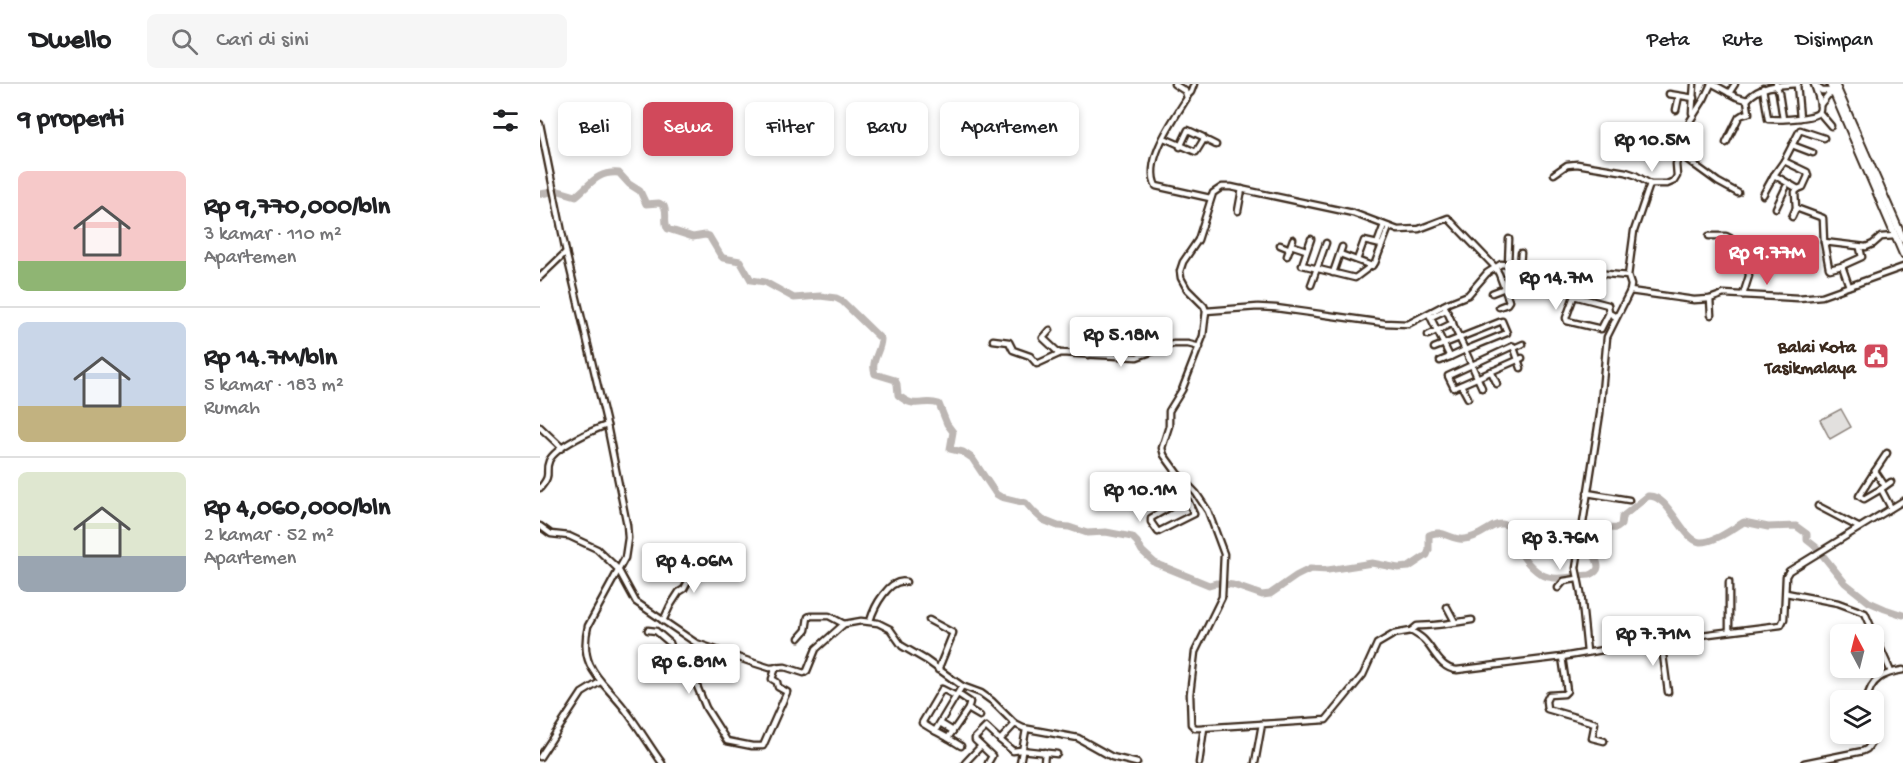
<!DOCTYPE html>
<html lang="id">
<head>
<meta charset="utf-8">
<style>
	body { margin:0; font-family:"Gochi Hand",sans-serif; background:#f6f6f6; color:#202124; height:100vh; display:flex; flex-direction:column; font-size:22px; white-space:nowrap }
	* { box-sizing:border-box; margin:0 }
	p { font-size:20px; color:#757577 }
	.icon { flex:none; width:33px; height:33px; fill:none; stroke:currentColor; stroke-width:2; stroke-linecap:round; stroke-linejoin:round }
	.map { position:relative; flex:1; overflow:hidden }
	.drawer { display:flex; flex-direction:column; background:#fff; width:540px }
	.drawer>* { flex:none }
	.guide { position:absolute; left:18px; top:18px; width:570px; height:54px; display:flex; gap:12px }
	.needle { width:39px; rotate:353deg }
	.tools { position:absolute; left:1290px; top:540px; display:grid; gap:12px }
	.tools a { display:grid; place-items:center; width:54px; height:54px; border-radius:9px; background:#fff; box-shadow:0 3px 9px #0003; font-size:30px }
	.price { position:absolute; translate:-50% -51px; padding:0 14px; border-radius:6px; background:#fff; color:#222; font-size:20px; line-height:39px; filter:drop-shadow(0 2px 3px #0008) }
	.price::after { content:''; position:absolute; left:50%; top:36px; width:18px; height:14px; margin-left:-9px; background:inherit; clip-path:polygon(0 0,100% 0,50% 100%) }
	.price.on { background:#d1495b; color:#fff }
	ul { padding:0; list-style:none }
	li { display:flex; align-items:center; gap:18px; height:150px; padding:0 18px }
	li+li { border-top:2px solid #e0e0e0 }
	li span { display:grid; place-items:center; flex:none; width:168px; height:120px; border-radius:9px; color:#555 }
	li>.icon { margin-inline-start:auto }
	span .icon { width:72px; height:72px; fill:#fffc; stroke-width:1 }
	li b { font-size:26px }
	h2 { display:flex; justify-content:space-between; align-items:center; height:72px; padding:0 18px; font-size:26px }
	.tag { padding:0 21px; border-radius:9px; background:#fff; box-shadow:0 3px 9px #0003; font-size:21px; line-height:54px }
	.tag.on { background:#d1495b; color:#fff }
	header { display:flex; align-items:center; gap:36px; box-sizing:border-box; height:84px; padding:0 30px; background:#fff; border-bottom:2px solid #e0e0e0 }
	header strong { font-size:28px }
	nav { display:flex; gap:33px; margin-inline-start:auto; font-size:21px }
	.search { width:420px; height:54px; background:#f6f6f6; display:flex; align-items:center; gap:15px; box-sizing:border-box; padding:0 21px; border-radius:9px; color:#757577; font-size:22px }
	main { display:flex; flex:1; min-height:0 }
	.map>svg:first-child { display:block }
	.green { fill:#e2e0de; stroke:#8e857e; stroke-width:1.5 }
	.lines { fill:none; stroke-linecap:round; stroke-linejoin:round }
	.river { stroke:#bcb6b3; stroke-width:7 }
	.minor-casing { stroke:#3b2a1e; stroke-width:9 }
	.major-casing { stroke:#3b2a1e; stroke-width:10 }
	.minor { stroke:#fff; stroke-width:4.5 }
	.major { stroke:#fff; stroke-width:6 }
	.labels { text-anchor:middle; stroke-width:6; stroke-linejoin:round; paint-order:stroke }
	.poi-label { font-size:18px; font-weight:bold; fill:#3b2a1e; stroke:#fff; text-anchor:end }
</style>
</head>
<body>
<header>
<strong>Dwello</strong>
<div class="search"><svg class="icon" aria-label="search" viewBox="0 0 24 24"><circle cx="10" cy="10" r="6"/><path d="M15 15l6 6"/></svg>Cari di sini</div>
<nav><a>Peta</a><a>Rute</a><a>Disimpan</a></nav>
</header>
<main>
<section class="drawer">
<h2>9 properti<svg class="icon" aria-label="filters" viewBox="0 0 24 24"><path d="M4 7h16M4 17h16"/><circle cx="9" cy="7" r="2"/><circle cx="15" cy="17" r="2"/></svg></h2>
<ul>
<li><span style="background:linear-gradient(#f6c9c9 75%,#8fb573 0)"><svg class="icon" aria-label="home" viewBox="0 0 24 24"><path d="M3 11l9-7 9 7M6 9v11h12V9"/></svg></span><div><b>Rp 9,770,000/bln</b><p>3 kamar · 110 m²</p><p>Apartemen</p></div></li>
<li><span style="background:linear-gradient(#c9d6e8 70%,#c2b280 0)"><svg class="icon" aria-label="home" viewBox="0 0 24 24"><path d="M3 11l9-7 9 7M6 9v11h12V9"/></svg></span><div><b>Rp 14.7M/bln</b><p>5 kamar · 183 m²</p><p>Rumah</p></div></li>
<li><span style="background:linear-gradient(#dfe7d0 70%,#9aa5b1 0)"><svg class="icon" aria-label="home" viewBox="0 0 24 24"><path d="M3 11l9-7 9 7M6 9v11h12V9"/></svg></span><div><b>Rp 4,060,000/bln</b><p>2 kamar · 52 m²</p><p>Apartemen</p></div></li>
</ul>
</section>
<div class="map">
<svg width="1363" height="679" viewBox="0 0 1363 679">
	<rect width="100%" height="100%" fill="#fff"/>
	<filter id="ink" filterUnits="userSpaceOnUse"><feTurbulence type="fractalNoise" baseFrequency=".0167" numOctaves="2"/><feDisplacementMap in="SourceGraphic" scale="12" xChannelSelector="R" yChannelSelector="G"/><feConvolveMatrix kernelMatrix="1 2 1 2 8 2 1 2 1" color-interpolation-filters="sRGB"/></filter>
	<g filter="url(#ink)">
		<path class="green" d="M 1301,325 L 1311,343 L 1290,355 L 1280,336 Z"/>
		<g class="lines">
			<path class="river" d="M 0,110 L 19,107 L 36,112 C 51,100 57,87 79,89 L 89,100 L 100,107 L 106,120 L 119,119 L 124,122 C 128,130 123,138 128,145 L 153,153 L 165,151 L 169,152 L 181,172 L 183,174 L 200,177 L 211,196 L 225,198 L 254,214 L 280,212 L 296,214 L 302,217 L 341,255 C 341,267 330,277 335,290 L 355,296 L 357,300 L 358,311 C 377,327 381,314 399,320 L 407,340 L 413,348 L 410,365 L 423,368 L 432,374 L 456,410 L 461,413 L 486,419 L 494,428 L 503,436 L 518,442 L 529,443 L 547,449 L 566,448 L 592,453 L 597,458 L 602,467 L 615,479 L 669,501 L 676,499 L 693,501 L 722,511 L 730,510 L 756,492 L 770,485 L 788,486 L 832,479 L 858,484 L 869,483 L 887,471 L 889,466 L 889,451 C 901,444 912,457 924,455 C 941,454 951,439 962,440 C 978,442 976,457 981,469 C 985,477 998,491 1008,493 C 1021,497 1036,491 1050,491 C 1062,486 1058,480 1054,470 C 1052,465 1052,450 1057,446 C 1061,443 1071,445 1077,444 L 1081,441 L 1082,433 L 1108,412 C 1129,410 1142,456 1160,458 C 1174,459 1192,445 1204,438 L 1228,443 L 1256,442 L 1267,450 L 1267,456 L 1276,463 L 1305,499 L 1329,518 L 1345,525 L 1363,531"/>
			<g class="minor-casing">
				<g id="minor">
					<path d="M 634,0 L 645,7 L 647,14 C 634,35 603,77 616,102 L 670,114"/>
					<path d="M 1173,0 L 1197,13 L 1207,16 C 1220,1 1240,1 1258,0"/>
					<path d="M 1236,0 L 1239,9 L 1243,35"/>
					<path d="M 1257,0 L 1260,34"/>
					<path d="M 1274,0 L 1282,7 L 1293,7"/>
					<path d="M 1223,4 L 1228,35 C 1236,36 1276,35 1279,28 C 1283,21 1276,7 1274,0"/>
					<path d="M 1189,9 L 1195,0"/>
					<path d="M 1129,10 L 1154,14"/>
					<path d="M 647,12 L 651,8 L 654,0"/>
					<path d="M 1280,21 L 1288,11 L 1294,9"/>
					<path d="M 1136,26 L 1139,12"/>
					<path d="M 1279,28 L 1291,42"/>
					<path d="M 1152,29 L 1154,0"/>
					<path d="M 0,40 L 26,168 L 67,341 L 87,441 L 88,454 L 85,474 L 48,542 C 38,584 62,596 84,624 C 98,642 109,661 122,679"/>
					<path d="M 624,54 L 656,68 L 664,55 L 676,61"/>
					<path d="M 1284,54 L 1260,46 L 1244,77 L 1234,91 L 1258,105 L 1255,108 L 1256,124 L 1283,134 L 1284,158 L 1326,163 L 1333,160 L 1341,153 L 1355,152"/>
					<path d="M 1186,59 L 1199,33 L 1202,31 L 1209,29 L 1207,16"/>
					<path d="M 1252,61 L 1273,69"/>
					<path d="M 640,63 L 648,46 L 663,53 L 664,55"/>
					<path d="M 1141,71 L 1178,98 L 1198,109"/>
					<path d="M 1244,77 L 1267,88 L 1268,92 L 1263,103 L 1258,105"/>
					<path d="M 1014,90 L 1027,81 L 1037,80 L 1086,88 L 1095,91 L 1110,100"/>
					<path d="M 1223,111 L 1234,91"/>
					<path d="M 1236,124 L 1246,103"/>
					<path d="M 698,127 L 702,105"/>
					<path d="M 1252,133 L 1256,124"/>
					<path d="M 1169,152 L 1186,152 L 1206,162 L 1209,192 L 1203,211"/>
					<path d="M 771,155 L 762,181 L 815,194 L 835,179 L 849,143"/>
					<path d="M 1284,158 L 1289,184 L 1290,185 L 1302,182 L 1309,202"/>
					<path d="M 837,160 L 844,141"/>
					<path d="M 740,161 L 750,165"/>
					<path d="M 751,161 L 766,166"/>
					<path d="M 800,170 L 832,182"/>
					<path d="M 747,172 L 753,155"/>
					<path d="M 817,176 L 824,157 L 842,161"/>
					<path d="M 968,181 L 969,155"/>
					<path d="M 980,182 L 981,169"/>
					<path d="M 1302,182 L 1322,173 L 1320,164"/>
					<path d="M 793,189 L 802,163"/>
					<path d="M 1088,192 L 1094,147 L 1110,100 L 1127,100 L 1134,97 L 1137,92 L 1136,80 L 1143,65 L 1150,37 L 1164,15 L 1171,0"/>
					<path d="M 0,193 L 26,168"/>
					<path d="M 771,201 L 786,159"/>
					<path d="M 1090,207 L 1154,216 L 1170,215 L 1184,210 L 1258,214 L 1282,212 L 1363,183"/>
					<path d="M 952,209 L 965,204"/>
					<path d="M 1170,215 L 1171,231"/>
					<path d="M 666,227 L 718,223 L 736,224 L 844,239 L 868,240 L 908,219 L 928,211 L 947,189 L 961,180 L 1088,192 L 1091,201 L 1090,207 L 1067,253 L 1060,330 L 1036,484 L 1041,509 L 1047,568"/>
					<path d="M 1069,229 L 1061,245 L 1027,237 L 1026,234 L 1034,212 L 1068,221 L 1069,229 L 1076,233"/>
					<path d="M 889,230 L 910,273 L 925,266 L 904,221"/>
					<path d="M 891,233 L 906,226"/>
					<path d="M 510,246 L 503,254 L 519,269"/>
					<path d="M 888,251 L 913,239"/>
					<path d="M 453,256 L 469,258 L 473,266 L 490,272 L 497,280 L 521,269 L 597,273 L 633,260 L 648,260 L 660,263"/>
					<path d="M 894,264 L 962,237 L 967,249 L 925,266 L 942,304"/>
					<path d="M 974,264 L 981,284"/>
					<path d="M 548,271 L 550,255"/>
					<path d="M 982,274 L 914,304 L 908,292 L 973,262 L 974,264 L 983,260"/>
					<path d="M 900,277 L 910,273"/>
					<path d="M 951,287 L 957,300"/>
					<path d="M 921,301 L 928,314"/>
					<path d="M 0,343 L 22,364"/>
					<path d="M 1335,387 L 1319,412 L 1324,415 L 1341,405"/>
					<path d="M 1345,402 L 1335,387 L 1347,369"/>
					<path d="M 0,404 C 13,389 4,389 9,377 C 15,363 53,346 67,341"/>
					<path d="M 1047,409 L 1089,416"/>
					<path d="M 644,415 L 648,417 L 654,430 L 618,448 L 611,438 L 611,434 Z"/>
					<path d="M 1278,422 L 1318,443"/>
					<path d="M 1351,424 L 1341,405 L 1351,398"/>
					<path d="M 0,442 L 11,450 L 29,452 L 57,465 L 78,485 L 96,518 L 156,559 L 214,579 L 230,584 L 245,583 L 264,589 L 267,587 L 276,565 L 304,540 L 321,537 L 338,539 L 350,545 L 362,562 L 386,576 L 422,602 L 441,609 L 452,617 L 475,640 L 483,644 L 538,654 L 572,673 L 597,679"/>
					<path d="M 1018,504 L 1024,497 L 1037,495"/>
					<path d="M 1246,509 L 1298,519 L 1325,529 L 1351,588"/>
					<path d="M 907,523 L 915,538"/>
					<path d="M 389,536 L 413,549 L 398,586"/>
					<path d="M 123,537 L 130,522 L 139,508 L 144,505 L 152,490 L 152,471"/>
					<path d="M 330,537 C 334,523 349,494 366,498"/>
					<path d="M 108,546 L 116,547 L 130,559 L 134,570 L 152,590 L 166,624 L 187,657 L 212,662 L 223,662 L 247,608 L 238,603 L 237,598 L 232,595 L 236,583"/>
					<path d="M 1189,546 L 1189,498"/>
					<path d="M 871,547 L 877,542 C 896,542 913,539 932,536"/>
					<path d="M 259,554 L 266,546 L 268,533 L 270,532 L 289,532 L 304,540"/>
					<path d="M 1121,556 L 1128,608"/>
					<path d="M 1022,573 L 1027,607 L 1024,610 L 1009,611 L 1006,617 L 1007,625 L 1055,639 L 1052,654 L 1064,657"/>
					<path d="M 416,612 L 402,605 L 382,639 L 395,647 L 422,602"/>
					<path d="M 1327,616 C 1330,595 1344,589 1363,586"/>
					<path d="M 428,625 L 440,632"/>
					<path d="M 400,639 L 413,647"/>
					<path d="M 722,640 L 659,644 L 655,644 L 651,640 L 650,610 L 655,568 L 682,513 L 684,470 L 668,427 L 656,409 L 637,389 L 624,371 L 622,364 L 629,342 L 629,327 L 642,306 L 663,252 L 666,227 L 664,222 L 647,205 L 641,194 L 640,187 L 643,178 L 658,156 L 673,109 L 682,103 L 691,103 L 813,129 L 858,146 L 879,145 L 908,134 L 955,183 L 959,190 L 969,217 L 967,220 L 959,223"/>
					<path d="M 395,647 L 408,654 L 428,625 L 430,618 L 418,610"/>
					<path d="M 408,654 L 421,662"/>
					<path d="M 460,656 L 473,667 L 481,666 L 517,670"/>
					<path d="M 0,673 L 42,609 L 60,598"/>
					<path d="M 425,679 L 441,662"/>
					<path d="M 448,679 L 452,672 L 435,656 L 435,654 L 446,643 L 460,656 L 475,640"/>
					<path d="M 480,679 L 486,646"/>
					<path d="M 504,679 L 505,668"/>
					<path d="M 659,679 L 664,644"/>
					<path d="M 715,679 L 722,640 L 786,636 L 823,591 L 837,560 L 854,550 L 871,547 C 876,550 880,552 884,556 C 894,566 900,585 917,586 L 1022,573 L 1121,556 L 1241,541 L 1244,535 L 1246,492 L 1249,487 L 1363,417"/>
					<path d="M 1264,679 L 1323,667 L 1327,665 L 1332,658 L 1331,650"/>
				</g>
			</g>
			<g class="major-casing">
				<g id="major">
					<path d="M 1290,0 L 1363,170"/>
					<path d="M 1295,0 L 1363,155"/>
				</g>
			</g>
			<use href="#minor" class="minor"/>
			<use href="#major" class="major"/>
		</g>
	</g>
	<defs>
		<g id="civic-square" transform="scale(1.35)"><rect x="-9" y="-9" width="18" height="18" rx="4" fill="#d1495b" stroke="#fff"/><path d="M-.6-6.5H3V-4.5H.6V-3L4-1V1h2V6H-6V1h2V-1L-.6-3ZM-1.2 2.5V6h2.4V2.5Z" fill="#fff"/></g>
	</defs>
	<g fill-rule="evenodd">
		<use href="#civic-square" x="1336" y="272"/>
	</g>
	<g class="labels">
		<g class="poi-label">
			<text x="1316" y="268">Balai Kota<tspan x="1316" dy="21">Tasikmalaya</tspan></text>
		</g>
	</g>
</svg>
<div class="tools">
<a><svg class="needle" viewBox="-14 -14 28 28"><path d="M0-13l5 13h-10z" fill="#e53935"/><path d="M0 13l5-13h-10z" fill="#757577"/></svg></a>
<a><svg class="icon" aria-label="layers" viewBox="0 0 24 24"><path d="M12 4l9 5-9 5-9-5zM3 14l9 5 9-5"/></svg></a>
</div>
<b class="price" style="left:1112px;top:89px">Rp 10.5M</b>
<b class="price on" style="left:1227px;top:202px">Rp 9.77M</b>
<b class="price" style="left:1016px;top:227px">Rp 14.7M</b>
<b class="price" style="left:581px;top:284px">Rp 5.18M</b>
<b class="price" style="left:600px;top:439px">Rp 10.1M</b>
<b class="price" style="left:1020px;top:487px">Rp 3.76M</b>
<b class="price" style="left:154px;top:510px">Rp 4.06M</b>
<b class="price" style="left:1113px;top:583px">Rp 7.71M</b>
<b class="price" style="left:149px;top:611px">Rp 6.81M</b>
<div class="guide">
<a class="tag">Beli</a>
<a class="tag on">Sewa</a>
<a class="tag">Filter</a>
<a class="tag">Baru</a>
<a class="tag">Apartemen</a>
</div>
</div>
</main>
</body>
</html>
